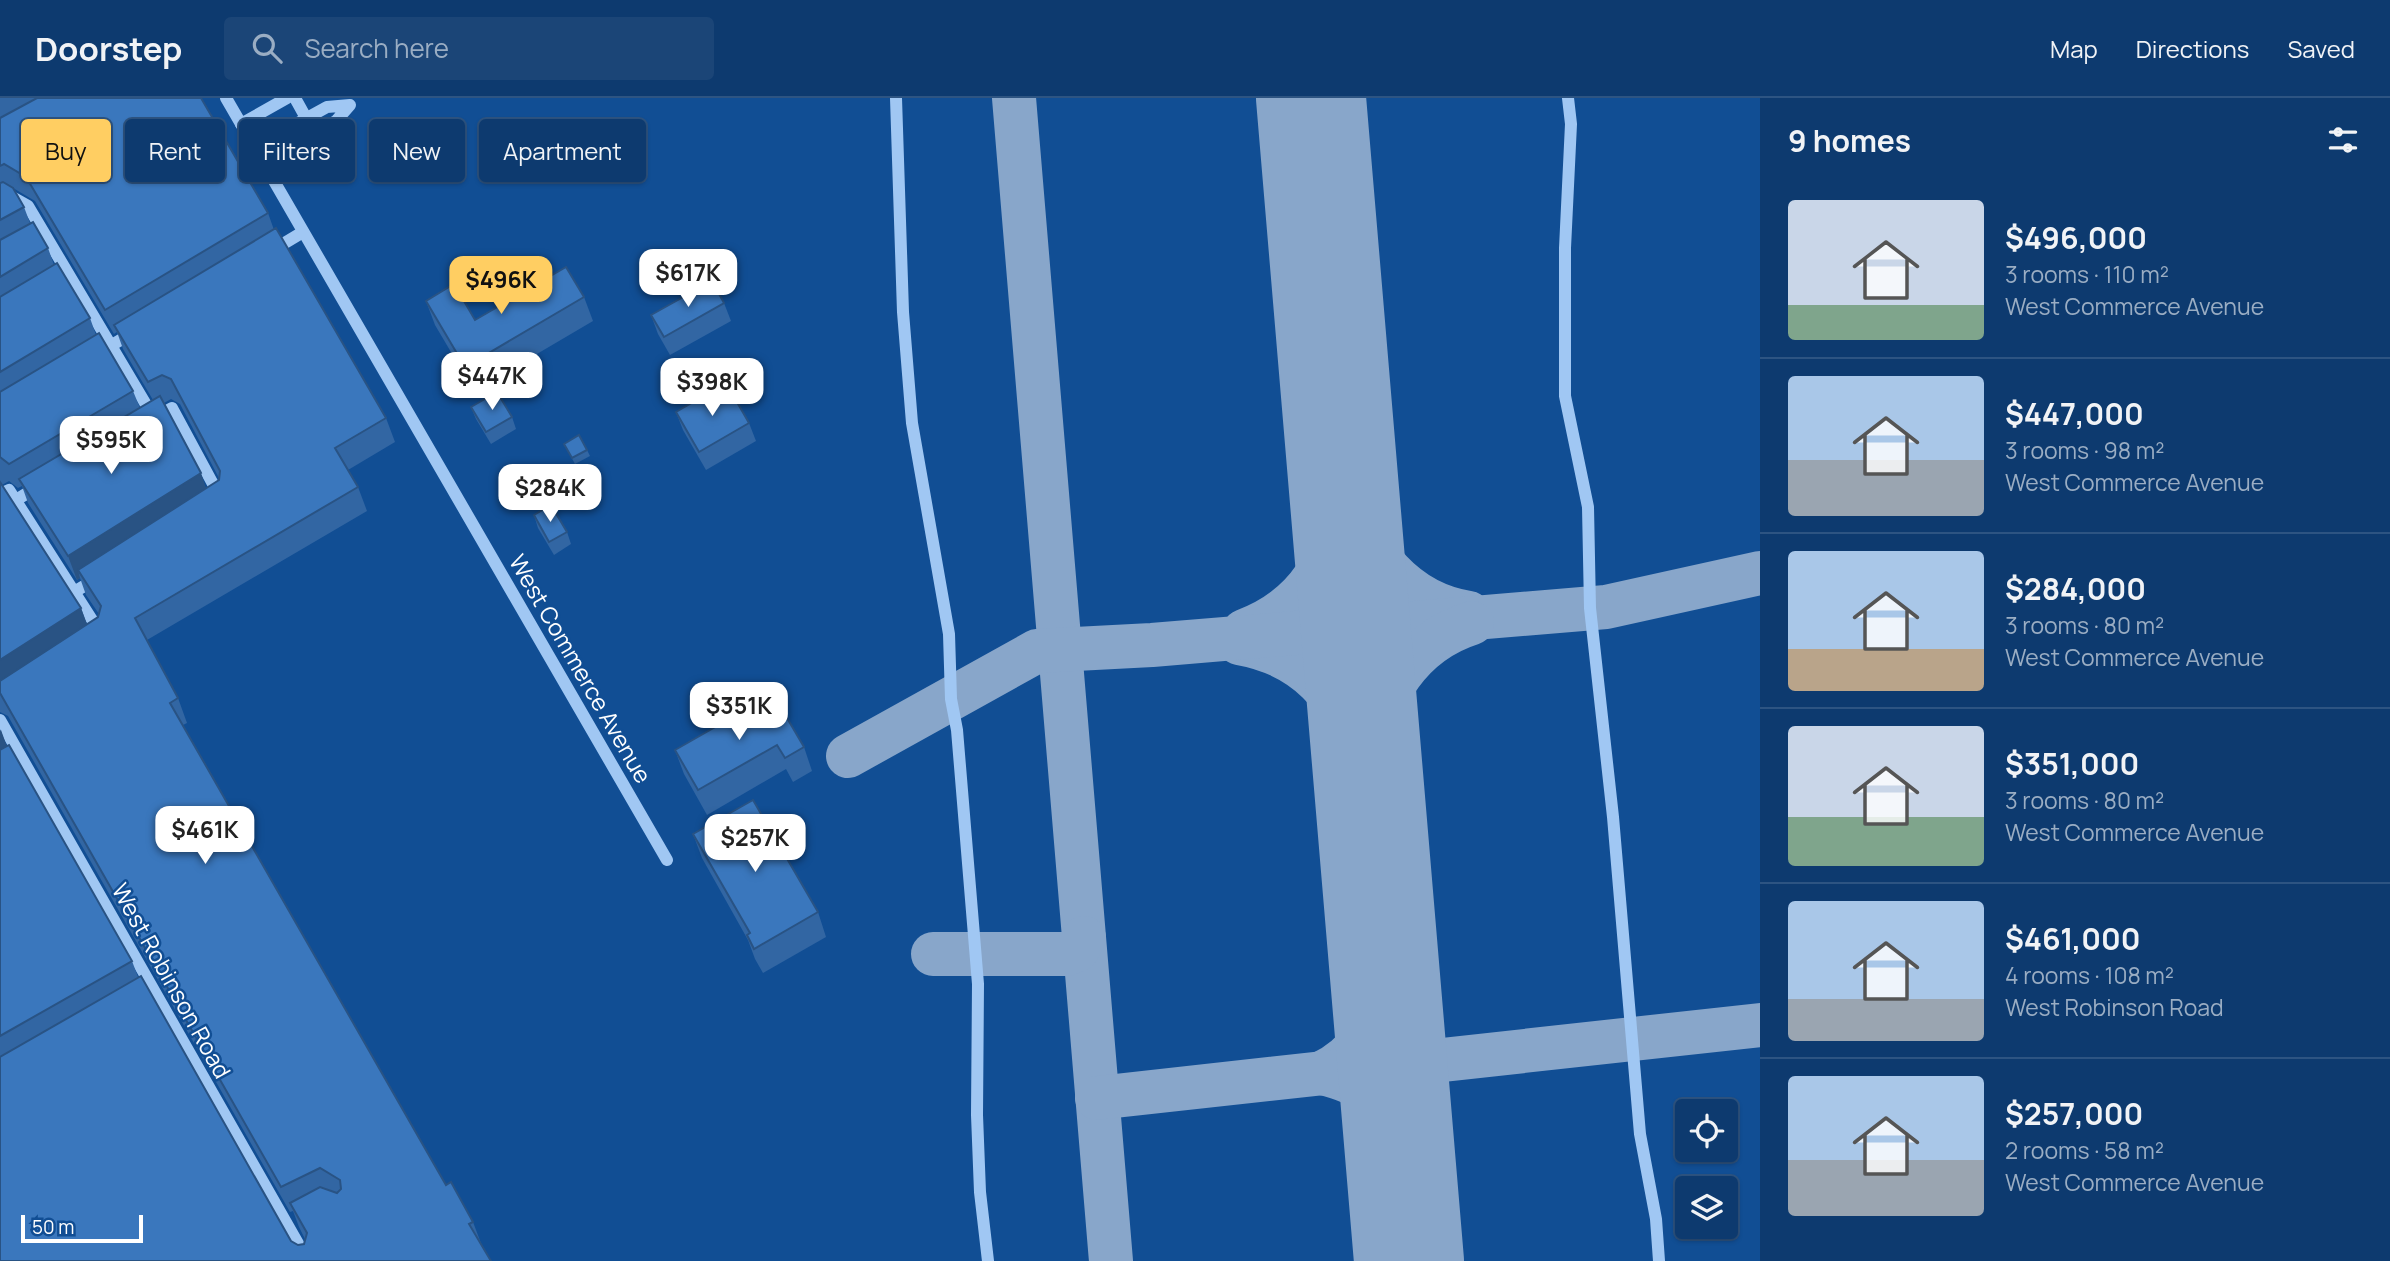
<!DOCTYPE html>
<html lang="en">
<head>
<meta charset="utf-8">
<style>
	body { margin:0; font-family:Manrope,sans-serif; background:#1b4577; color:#f1f3f6; height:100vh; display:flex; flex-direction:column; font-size:26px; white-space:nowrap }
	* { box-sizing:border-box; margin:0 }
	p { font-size:23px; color:#9aadc3 }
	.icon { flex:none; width:38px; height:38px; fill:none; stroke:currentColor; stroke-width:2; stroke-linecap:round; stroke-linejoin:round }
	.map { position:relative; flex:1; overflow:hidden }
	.side { display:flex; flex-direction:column; background:#0d3a6f; width:630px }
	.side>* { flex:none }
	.guide { position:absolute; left:21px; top:21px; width:665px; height:63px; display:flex; gap:14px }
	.fabs { position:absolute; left:1675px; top:1001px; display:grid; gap:14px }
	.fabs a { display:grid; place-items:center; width:63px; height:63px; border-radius:7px; background:#0d3a6f; box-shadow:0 2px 5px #0004,0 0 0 2px #2d5482; font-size:35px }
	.scale { position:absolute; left:21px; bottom:18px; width:122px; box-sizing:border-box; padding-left:7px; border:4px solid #fff; border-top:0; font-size:19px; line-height:24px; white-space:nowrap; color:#fff; -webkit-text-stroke:5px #114e94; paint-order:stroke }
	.price { position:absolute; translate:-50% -60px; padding:0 16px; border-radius:14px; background:#fff; color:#222; font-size:23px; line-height:46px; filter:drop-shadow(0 2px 4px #0008) }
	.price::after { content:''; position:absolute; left:50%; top:42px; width:21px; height:16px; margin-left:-10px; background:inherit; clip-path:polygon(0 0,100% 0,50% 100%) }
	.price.active { background:#ffce62; color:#111 }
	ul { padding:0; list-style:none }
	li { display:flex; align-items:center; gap:21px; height:175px; padding:0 28px }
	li+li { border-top:2px solid #2d5482 }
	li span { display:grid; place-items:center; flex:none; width:196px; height:140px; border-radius:7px; color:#555 }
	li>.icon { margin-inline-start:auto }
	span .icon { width:84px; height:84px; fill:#fffc; stroke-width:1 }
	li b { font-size:30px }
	h2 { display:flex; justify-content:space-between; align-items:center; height:84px; padding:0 28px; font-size:30px }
	.chip { padding:0 24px; border-radius:7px; background:#0d3a6f; box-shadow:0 2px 5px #0004,0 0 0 2px #2d5482; font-size:24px; line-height:63px }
	.chip.active { background:#ffce62; color:#111 }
	header { display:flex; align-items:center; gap:42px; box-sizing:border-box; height:98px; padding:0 35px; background:#0d3a6f; border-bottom:2px solid #2d5482 }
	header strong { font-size:33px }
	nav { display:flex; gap:38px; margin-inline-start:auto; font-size:24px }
	.search { width:490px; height:63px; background:#1b4577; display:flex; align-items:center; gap:18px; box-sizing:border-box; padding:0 24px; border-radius:7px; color:#9aadc3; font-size:26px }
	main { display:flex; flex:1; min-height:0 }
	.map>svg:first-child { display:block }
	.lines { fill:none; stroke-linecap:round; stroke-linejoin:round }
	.taxiway { stroke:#88a6ca; stroke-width:44 }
	.runway { stroke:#88a6ca; stroke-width:110 }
	.minor { stroke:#a0c7f3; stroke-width:12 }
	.wall { fill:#3266a3; fill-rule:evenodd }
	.shaded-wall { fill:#295384 }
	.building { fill:#3a77bd; stroke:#295384; stroke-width:2 }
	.labels { text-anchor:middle; stroke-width:5; stroke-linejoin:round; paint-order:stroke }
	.street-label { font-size:23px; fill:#fff; stroke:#114e94 }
</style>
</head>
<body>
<header>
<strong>Doorstep</strong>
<div class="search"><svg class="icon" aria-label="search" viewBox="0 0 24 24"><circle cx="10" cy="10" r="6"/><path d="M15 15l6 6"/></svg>Search here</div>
<nav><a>Map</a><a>Directions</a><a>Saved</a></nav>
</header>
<main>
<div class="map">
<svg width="1760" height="1163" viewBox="0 0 1760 1163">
	<rect width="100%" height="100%" fill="#114e94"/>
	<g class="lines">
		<g class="taxiway">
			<path d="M 1014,0 L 1111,1163"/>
			<path d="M 1305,0 L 1313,30"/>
			<path d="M 1344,396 C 1367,453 1403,505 1469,515"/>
			<path d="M 1244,533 C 1308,509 1334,461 1344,396"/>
			<path d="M 1239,545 C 1308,557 1339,599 1366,659"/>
			<path d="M 848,658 L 1037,553 L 1152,547 L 1606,509 L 1760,475"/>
			<path d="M 1366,659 C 1380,598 1409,545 1472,525"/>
			<path d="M 933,856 L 1067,856 L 1077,852 L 1084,840"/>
			<path d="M 1322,975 C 1377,988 1381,1005 1400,1055"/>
			<path d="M 1322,975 C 1360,956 1375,928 1386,888"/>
			<path d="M 1097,1000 L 1760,927"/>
		</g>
		<path class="runway" d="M 1311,0 L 1409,1163"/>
		<g class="minor">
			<path d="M 226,0 L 667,762"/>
			<path d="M 295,0 L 310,27"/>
			<path d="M 896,0 L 903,214 L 912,325 L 949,536 L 951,601 L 957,632 L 978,886 L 977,1017 L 980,1094 L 988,1163"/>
			<path d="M 1568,0 L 1571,26 L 1565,150 L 1565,298 L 1588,409 L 1590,510 L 1613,719 L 1640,1036 L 1656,1121 L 1659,1163"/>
			<path d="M 241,26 L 287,0"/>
			<path d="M 254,49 L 327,9 L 350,7 L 336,23 L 264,66"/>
			<path d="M 0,104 L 12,99 L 28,108 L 154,320"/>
			<path d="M 273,152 L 303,134"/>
			<path d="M 95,257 L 134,234"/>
			<path d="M 154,320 L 172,310 L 220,399"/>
			<path d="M 0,396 L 9,392 L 101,536"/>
			<path d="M 16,402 L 39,388"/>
			<path d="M 74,494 L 96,481"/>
			<path d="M 0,622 L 308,1163"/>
		</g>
	</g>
	<g class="wall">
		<path d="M 0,0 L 201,0 L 268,115 L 274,132 L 386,320 L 395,344 L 348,372 L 358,389 L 367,413 L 147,542 L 178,600 L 187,625 L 183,627 L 446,1087 L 473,1124 L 482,1148 L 0,1163 L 0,631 L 7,649 L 132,863 L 138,879 L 291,1143 L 298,1147 L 304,1146 L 305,1141 L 299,1129 L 293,1113 L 290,1114 L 8,618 L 0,614 ZM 13,90 L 35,103 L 114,236 L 117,234 L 123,251 L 153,302 L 140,310 L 133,293 L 96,237 L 90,220 L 54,167 L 48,150 L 30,125 L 24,109 ZM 171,301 L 180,306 L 219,380 L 219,382 L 206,391 L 164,305 ZM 9,383 L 18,390 L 22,388 L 28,405 L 77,482 L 80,480 L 86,497 L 99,516 L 98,519 L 87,527 L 81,510 L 2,387 Z"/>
		<path d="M 584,199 L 593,223 L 474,293 L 435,227 L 426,203 L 475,222 Z"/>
		<path d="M 724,205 L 731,223 L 670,257 L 658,236 L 651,217 Z"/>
		<path d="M 471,309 L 512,319 L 516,331 L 491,346 L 476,321 Z"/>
		<path d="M 676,314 L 749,325 L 756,343 L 706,372 L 683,332 Z"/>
		<path d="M 564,346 L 587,352 L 590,358 L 575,366 Z"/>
		<path d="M 534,417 L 567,434 L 571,446 L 554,457 L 538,430 Z"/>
		<path d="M 773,596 L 804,649 L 812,673 L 793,684 L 786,671 L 707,717 L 684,676 L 675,652 Z"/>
		<path d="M 693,736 L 818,814 L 826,839 L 763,875 L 755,861 L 748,842 L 702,760 Z"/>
	</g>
	<g class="shaded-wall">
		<path d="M 201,375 L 209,399 L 78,472 L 80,480 L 77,482 L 68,458 Z"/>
		<path d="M 81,510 L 90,534 L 0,593 L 0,562 Z"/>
		<path d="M 1,632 L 10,657 L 0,663 L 0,633 Z"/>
	</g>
	<g class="building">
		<path d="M 37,0 L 201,0 L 268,115 L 105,212 L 26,79 L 4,66 L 0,68 L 0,20 Z"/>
		<path d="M 3,84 L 13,90 L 24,109 L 0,122 L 0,85 Z"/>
		<path d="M 33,124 L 48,150 L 0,179 L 0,142 Z"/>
		<path d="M 276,130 L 386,320 L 335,350 L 358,389 L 135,520 L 178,600 L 170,605 L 446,1087 L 451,1084 L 473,1124 L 469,1126 L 491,1163 L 0,1163 L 0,959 L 141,878 L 291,1143 L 298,1147 L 304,1146 L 307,1135 L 290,1105 L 320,1089 L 337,1095 L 341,1091 L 340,1082 L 320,1070 L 281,1089 L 0,595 L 0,583 L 98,519 L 101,508 L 78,472 L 219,382 L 220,373 L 171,281 L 162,277 L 148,284 L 114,227 Z"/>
		<path d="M 57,165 L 90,220 L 0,274 L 0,199 Z"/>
		<path d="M 566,169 L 584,199 L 465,269 L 426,203 L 454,186 L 475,222 Z"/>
		<path d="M 712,183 L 724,205 L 664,239 L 651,217 Z"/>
		<path d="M 99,235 L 133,293 L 9,366 L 0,359 L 0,294 Z"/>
		<path d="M 726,285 L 749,325 L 699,354 L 676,314 Z"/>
		<path d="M 497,294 L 512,319 L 486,334 L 471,309 Z"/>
		<path d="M 160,298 L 201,375 L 68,458 L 19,381 Z"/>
		<path d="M 579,337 L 587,352 L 572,360 L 564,346 Z"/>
		<path d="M 0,384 L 81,510 L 0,562 Z"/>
		<path d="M 551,407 L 567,434 L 549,444 L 534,417 Z"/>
		<path d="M 773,596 L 804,649 L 785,660 L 777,647 L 698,692 L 675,652 Z"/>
		<path d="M 9,647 L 132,863 L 0,938 L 0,652 Z"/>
		<path d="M 753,702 L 818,814 L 754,851 L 747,837 L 750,835 L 693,736 Z"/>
	</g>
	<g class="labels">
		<g class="street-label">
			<text transform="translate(580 571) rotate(60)" y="8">West Commerce Avenue</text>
			<text transform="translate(171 883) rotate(61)" y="8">West Robinson Road</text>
		</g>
	</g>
</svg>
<div class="fabs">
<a><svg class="icon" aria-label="locate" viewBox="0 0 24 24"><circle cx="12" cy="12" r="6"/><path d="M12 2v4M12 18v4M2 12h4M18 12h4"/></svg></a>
<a><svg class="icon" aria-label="layers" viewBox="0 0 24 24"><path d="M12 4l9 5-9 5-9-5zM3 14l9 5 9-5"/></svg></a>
</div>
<div class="scale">50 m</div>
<b class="price" style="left:688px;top:211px">$617K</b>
<b class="price active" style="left:501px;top:218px">$496K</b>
<b class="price" style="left:492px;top:314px">$447K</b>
<b class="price" style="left:712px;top:320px">$398K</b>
<b class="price" style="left:111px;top:378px">$595K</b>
<b class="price" style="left:550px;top:426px">$284K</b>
<b class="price" style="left:739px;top:644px">$351K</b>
<b class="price" style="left:205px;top:768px">$461K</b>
<b class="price" style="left:755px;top:776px">$257K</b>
<div class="guide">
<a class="chip active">Buy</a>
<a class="chip">Rent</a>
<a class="chip">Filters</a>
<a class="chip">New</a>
<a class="chip">Apartment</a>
</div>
</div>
<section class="side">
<h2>9 homes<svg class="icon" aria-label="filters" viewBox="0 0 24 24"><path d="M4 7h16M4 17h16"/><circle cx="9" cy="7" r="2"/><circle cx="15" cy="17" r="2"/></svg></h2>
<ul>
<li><span style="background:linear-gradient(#c9d6e8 75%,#7fa58c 0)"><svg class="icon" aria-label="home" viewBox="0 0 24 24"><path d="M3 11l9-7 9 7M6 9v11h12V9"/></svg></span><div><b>$496,000</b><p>3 rooms · 110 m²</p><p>West Commerce Avenue</p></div></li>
<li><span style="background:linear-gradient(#a9c7e8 60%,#9aa5b1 0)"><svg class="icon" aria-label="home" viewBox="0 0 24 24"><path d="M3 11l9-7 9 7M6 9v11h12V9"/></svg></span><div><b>$447,000</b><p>3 rooms · 98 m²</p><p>West Commerce Avenue</p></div></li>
<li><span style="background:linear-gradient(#a9c7e8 70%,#b9a48a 0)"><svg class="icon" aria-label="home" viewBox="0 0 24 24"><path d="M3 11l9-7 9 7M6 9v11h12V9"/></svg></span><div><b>$284,000</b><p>3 rooms · 80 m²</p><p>West Commerce Avenue</p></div></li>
<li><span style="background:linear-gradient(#c9d6e8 65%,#7fa58c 0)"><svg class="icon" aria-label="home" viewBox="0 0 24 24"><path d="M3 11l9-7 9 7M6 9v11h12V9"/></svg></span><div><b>$351,000</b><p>3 rooms · 80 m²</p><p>West Commerce Avenue</p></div></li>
<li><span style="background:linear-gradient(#a9c7e8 70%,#9aa5b1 0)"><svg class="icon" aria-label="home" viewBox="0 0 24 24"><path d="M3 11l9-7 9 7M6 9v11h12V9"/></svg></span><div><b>$461,000</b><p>4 rooms · 108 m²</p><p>West Robinson Road</p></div></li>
<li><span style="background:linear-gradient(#a9c7e8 60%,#9aa5b1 0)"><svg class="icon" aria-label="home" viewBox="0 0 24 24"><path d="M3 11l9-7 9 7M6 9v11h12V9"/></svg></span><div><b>$257,000</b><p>2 rooms · 58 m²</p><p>West Commerce Avenue</p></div></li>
</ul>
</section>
</main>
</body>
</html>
